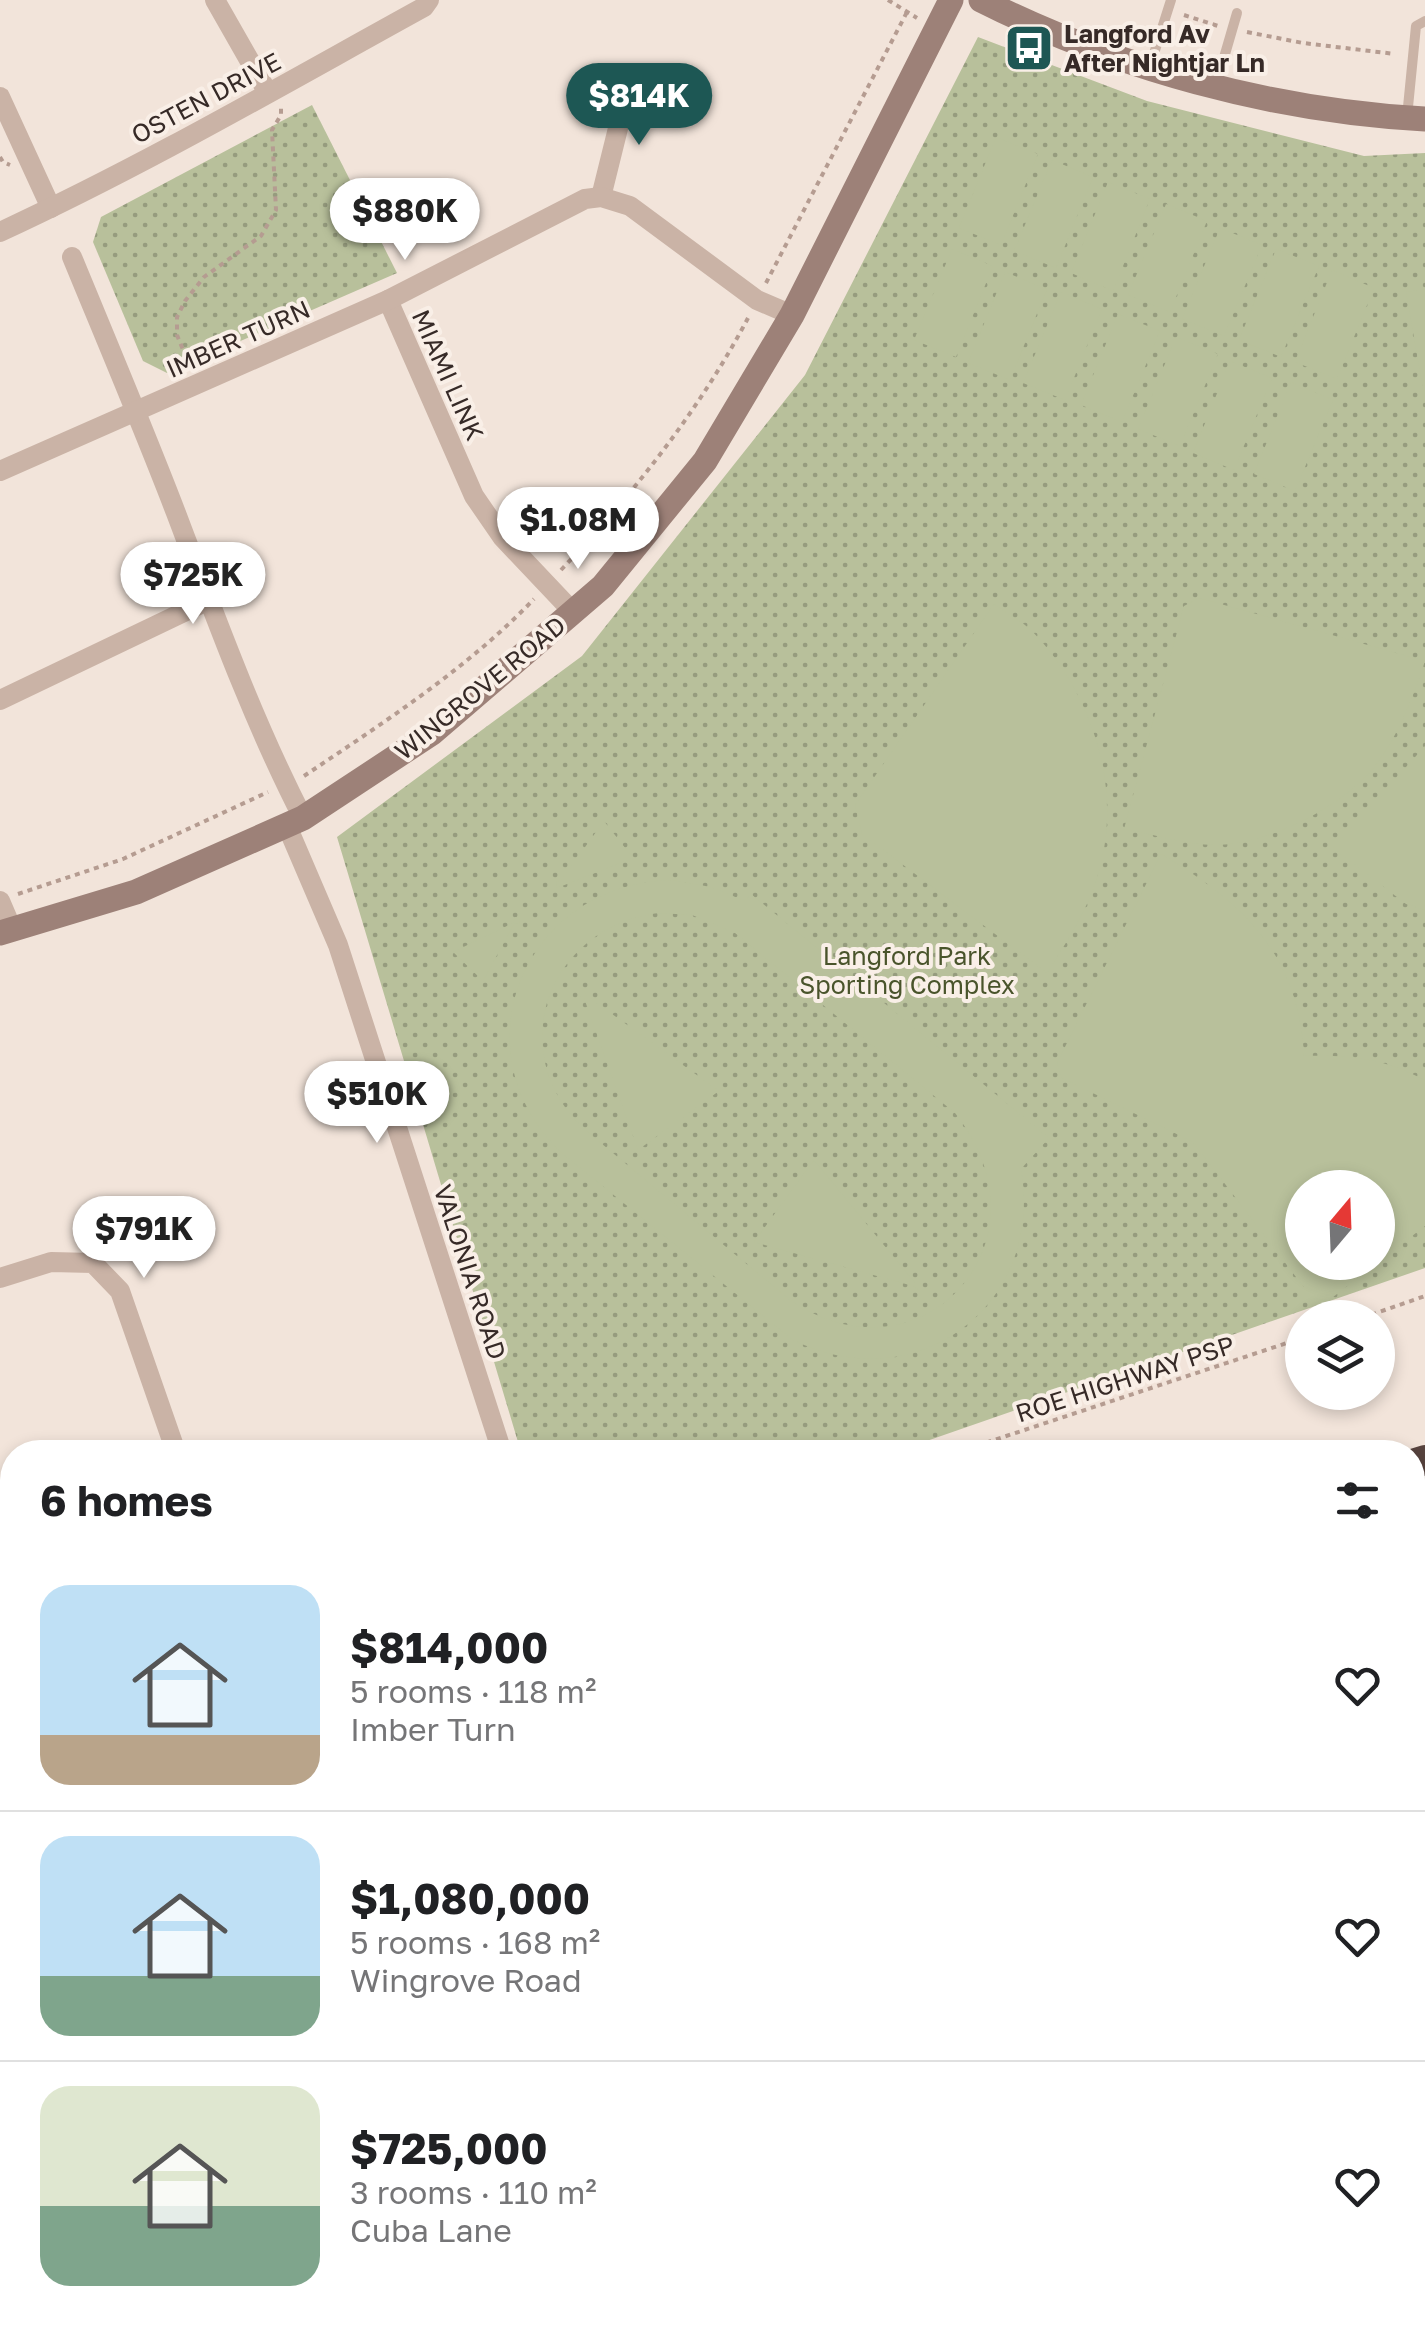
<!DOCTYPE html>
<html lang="en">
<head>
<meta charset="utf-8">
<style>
	body { margin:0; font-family:"Golos Text",sans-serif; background:#f2f2f2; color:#202124; height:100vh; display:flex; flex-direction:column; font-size:38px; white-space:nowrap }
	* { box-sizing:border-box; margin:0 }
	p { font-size:32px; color:#757577 }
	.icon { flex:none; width:55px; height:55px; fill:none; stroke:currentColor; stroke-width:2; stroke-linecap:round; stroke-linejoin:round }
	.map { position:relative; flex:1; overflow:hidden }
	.details { position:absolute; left:0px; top:1440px; width:1425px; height:890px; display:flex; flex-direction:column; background:#fff; border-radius:40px 40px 0 0; box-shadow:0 5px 15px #0003 }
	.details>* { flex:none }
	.needle { width:65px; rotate:19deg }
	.tools { position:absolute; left:1285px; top:1170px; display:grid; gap:20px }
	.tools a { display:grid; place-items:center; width:110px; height:110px; border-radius:50%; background:#fff; box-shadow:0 5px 15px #0003; font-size:50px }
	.price { position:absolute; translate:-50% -85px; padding:0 22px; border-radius:35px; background:#fff; color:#222; font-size:32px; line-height:65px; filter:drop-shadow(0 2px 5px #0008) }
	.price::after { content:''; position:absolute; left:50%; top:60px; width:30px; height:22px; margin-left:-15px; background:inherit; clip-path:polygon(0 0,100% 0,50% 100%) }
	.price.active { background:#1d5754; color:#fff }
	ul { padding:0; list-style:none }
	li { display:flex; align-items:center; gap:30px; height:250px; padding:0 40px }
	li+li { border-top:2px solid #e0e0e0 }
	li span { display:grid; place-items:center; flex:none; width:280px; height:200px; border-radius:30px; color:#555 }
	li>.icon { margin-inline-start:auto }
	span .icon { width:120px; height:120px; fill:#fffc; stroke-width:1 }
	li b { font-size:42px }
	h2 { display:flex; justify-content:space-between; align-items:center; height:120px; padding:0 40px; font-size:42px }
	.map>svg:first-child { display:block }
	.park { fill:url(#park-dots); fill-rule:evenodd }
	.garden { fill:#b8c09b; fill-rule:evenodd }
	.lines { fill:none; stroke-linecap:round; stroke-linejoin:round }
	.path { stroke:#b59c91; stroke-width:4; stroke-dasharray:5 5; stroke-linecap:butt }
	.lane { stroke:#cab3a6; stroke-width:10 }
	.street { stroke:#cab3a6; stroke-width:20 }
	.secondary { stroke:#9d8178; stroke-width:25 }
	.highway { stroke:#57433e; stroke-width:30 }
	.labels { text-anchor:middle; stroke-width:8; stroke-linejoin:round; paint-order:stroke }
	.poi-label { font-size:25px; font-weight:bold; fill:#362a27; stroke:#f9efe7; text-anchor:start }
	.street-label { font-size:25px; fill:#362a27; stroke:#f9efe7 }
	.park-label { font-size:25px; fill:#49542b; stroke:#f9efe7 }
</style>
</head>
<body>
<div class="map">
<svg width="1425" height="2330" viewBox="0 0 1425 2330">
	<defs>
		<pattern id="park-dots" width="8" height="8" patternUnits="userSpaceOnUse" patternTransform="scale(2.5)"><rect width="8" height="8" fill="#b8c09b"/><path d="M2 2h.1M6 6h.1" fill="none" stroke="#969c7e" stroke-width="1.8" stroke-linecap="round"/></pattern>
	</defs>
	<rect width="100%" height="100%" fill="#f2e4da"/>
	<g class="park">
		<path d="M 978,37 L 1147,101 L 1364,156 L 1425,153 L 1425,1268 L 895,1452 L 521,1452 L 337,837 L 582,656 L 805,375 ZM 1302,1188 L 1378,1188 L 1378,1262 L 1302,1262 Z"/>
		<path d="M 312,105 L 397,273 L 167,373 L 143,361 L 93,242 L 101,217 Z"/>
		<path d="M 136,2318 L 246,2318 L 252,2330 L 110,2330 Z"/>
	</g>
	<g class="garden">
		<path d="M 996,137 L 1038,154 L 1001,245 L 959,228 Z"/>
		<path d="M 1052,160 L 1093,177 L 1056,268 L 1014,251 Z"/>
		<path d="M 1108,182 L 1150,199 L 1113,291 L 1071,273 Z"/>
		<path d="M 1166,204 L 1207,221 L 1170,312 L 1128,295 Z"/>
		<path d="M 1220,228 L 1262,245 L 1224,336 L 1182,319 Z"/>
		<path d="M 952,249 L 993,266 L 956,357 L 914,340 Z"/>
		<path d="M 1276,249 L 1319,266 L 1281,357 L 1239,340 Z"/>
		<path d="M 1332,270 L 1374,288 L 1337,379 L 1295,362 Z"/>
		<path d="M 1005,272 L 1047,289 L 1010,380 L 968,363 Z"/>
		<path d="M 1425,289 L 1425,388 L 1423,389 L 1406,292 Z"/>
		<path d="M 1061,292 L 1102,309 L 1065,400 L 1023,383 Z"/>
		<path d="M 1118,314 L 1160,331 L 1122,422 L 1081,405 Z"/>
		<path d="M 1176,337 L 1218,354 L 1180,446 L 1138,429 Z"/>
		<path d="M 1230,361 L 1272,378 L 1234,470 L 1193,453 Z"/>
		<path d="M 1291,382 L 1333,400 L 1295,491 L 1254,474 Z"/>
		<path d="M 1199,598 L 1425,661 C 1413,698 1397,740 1371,771 C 1338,809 1266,845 1215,845 C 1186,845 1153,834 1124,829 L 1184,606 Z"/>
		<path d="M 994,604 C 1006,613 1021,621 1032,631 C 1092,693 1123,787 1099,871 C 1089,908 1068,940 1047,973 L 862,834 L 855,805 Z"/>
		<path d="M 1425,746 L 1425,910 L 1406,904 L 1333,848 Z"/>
		<path d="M 604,821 L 633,858 L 557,888 L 556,882 L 561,880 Z"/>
		<path d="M 1161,854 C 1243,902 1299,955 1304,1056 C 1352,1055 1381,1058 1425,1080 L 1425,1226 L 1328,1301 L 1312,1298 L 1193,1142 L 1062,1078 L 1057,1063 ZM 1302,1188 L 1378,1188 L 1378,1262 L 1302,1262 Z"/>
		<path d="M 672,880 L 711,887 L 745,901 L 751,894 L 1049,1138 L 1021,1169 C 1045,1305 917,1401 793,1340 L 563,1154 C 453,1051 525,883 672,880 ZM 659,913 L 692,915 L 735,933 L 955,1113 C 1058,1243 919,1389 790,1300 L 590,1134 C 500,1058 545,927 659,913 Z"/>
		<path d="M 515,917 L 519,918 L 520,923 L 514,924 L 483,981 L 453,952 L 513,923 Z"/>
		<path d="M 583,988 L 587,996 L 719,1091 L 638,1150 L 584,998 L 579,995 Z"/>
		<path d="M 814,1160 L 915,1283 L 921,1283 L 920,1291 L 913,1286 L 754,1242 Z"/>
	</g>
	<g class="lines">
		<g class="path">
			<path d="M 888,0 L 917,18"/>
			<path d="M 1184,15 L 1218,26"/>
			<path d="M 1247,32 L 1303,43 L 1395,54"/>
			<path d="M 0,157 L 3,162 L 10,165"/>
			<path d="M 766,283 L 907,12"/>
			<path d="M 190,367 L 177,335 L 177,317 L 185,301 L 204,277 L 261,236 L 276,210 L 272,130 L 281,115 L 281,108"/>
			<path d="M 561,570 C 633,494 699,411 748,318"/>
			<path d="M 304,776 C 383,723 468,668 534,599"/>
			<path d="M 18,894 L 123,859 L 268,792"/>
			<path d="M 1362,1318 L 1425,1296"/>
			<path d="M 958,1452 L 1302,1338"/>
			<path d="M 1412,1653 L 1425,1648"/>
			<path d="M 0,1884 L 12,1880"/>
			<path d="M 0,2107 L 12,2103"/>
			<path d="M 1024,2330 L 1051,2318"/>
		</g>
		<g class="lane">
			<path d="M 1150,66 L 1171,0"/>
			<path d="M 1216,85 L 1237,13"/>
			<path d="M 1407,117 L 1416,26 L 1425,21"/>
		</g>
		<g class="street">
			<path d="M 215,0 L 268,93"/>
			<path d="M 0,97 L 51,208"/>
			<path d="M 601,197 L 628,88"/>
			<path d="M 0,232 C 145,165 284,84 424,7 L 429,0"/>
			<path d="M 72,257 C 107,342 143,427 176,513 C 215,616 253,721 303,818"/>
			<path d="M 388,300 L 474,496 L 503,538 L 573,612"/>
			<path d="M 0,471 L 388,300 L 585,199 L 601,197 L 630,206 L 757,300 L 792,315"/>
			<path d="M 0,700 L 209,600"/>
			<path d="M 287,826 L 338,945 L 502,1452"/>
			<path d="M 0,901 L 12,929"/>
			<path d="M 0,1278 L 51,1262 L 93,1263 L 120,1291 L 176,1452"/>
			<path d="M 0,1603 L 12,1599"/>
			<path d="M 1412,1819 L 1425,1813"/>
			<path d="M 272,2318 L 278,2330"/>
			<path d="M 604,2318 L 610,2330"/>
			<path d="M 43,2330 L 70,2318"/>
		</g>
		<g class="secondary">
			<path d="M 981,0 C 1116,68 1273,111 1425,119"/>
			<path d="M 0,933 L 136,892 L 303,818 L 432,733 L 603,586 L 705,461 L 792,315 L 951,0"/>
			<path d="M 1412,2167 L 1425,2166"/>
			<path d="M 1412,2194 L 1425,2185"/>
			<path d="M 1092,2330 L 1120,2318"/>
		</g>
		<g class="highway">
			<path d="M 1412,1464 L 1425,1460"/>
			<path d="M 1412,1565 L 1425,1560"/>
			<path d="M 0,1922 L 12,1918"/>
			<path d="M 0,2023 L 12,2020"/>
		</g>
	</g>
	<defs>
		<g id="bus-square" transform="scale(2.5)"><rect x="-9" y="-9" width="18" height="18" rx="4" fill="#1d5754" stroke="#f9efe7"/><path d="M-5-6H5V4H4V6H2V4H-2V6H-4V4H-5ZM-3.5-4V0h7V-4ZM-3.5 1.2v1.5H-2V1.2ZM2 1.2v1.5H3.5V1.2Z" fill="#fff"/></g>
	</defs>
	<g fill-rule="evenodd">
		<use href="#bus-square" x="1029" y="48"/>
	</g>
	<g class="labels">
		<g class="poi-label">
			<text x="1064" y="43">Langford Av<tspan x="1064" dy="29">After Nightjar Ln</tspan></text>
		</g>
		<g class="street-label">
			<text transform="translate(206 98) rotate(-28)" y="9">OSTEN DRIVE</text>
			<text transform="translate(238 339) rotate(-24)" y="9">IMBER TURN</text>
			<text transform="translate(448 375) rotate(66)" y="9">MIAMI LINK</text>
			<text transform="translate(480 688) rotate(-39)" y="9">WINGROVE ROAD</text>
			<text transform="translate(470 1272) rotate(72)" y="9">VALONIA ROAD</text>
			<text transform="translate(1125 1379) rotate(-18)" y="9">ROE HIGHWAY PSP</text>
		</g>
		<g class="park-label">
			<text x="907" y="965">Langford Park<tspan x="907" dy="29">Sporting Complex</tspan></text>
		</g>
	</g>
</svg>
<div class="tools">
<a><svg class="needle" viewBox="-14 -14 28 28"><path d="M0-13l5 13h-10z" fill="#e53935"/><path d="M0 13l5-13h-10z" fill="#757577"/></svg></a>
<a><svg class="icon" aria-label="layers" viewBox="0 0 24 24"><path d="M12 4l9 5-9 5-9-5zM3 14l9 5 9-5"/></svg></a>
</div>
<b class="price active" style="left:639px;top:148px">$814K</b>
<b class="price" style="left:405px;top:263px">$880K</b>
<b class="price" style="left:578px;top:572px">$1.08M</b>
<b class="price" style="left:193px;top:627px">$725K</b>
<b class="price" style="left:377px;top:1146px">$510K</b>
<b class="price" style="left:144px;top:1281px">$791K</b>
<section class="details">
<h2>6 homes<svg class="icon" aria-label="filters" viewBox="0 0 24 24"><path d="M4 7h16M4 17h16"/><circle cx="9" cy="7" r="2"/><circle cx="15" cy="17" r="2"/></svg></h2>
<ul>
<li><span style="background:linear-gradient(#bfe0f5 75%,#b9a48a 0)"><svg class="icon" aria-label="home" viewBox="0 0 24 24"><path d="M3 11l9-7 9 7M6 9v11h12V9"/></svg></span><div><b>$814,000</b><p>5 rooms · 118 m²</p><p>Imber Turn</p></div><svg class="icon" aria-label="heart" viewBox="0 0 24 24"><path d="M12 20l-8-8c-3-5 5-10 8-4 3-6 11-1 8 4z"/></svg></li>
<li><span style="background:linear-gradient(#bfe0f5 70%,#7fa58c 0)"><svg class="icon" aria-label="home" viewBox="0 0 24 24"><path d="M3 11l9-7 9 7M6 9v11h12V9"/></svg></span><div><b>$1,080,000</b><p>5 rooms · 168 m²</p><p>Wingrove Road</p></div><svg class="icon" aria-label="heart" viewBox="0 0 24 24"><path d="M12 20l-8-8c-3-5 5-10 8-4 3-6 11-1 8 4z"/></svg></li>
<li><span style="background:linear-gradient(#dfe7d0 60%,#7fa58c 0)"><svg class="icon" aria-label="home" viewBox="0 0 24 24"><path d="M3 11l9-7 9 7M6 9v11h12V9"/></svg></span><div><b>$725,000</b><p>3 rooms · 110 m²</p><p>Cuba Lane</p></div><svg class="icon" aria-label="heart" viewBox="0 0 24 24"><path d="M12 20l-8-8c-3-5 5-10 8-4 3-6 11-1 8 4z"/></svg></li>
</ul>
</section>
</div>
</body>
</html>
